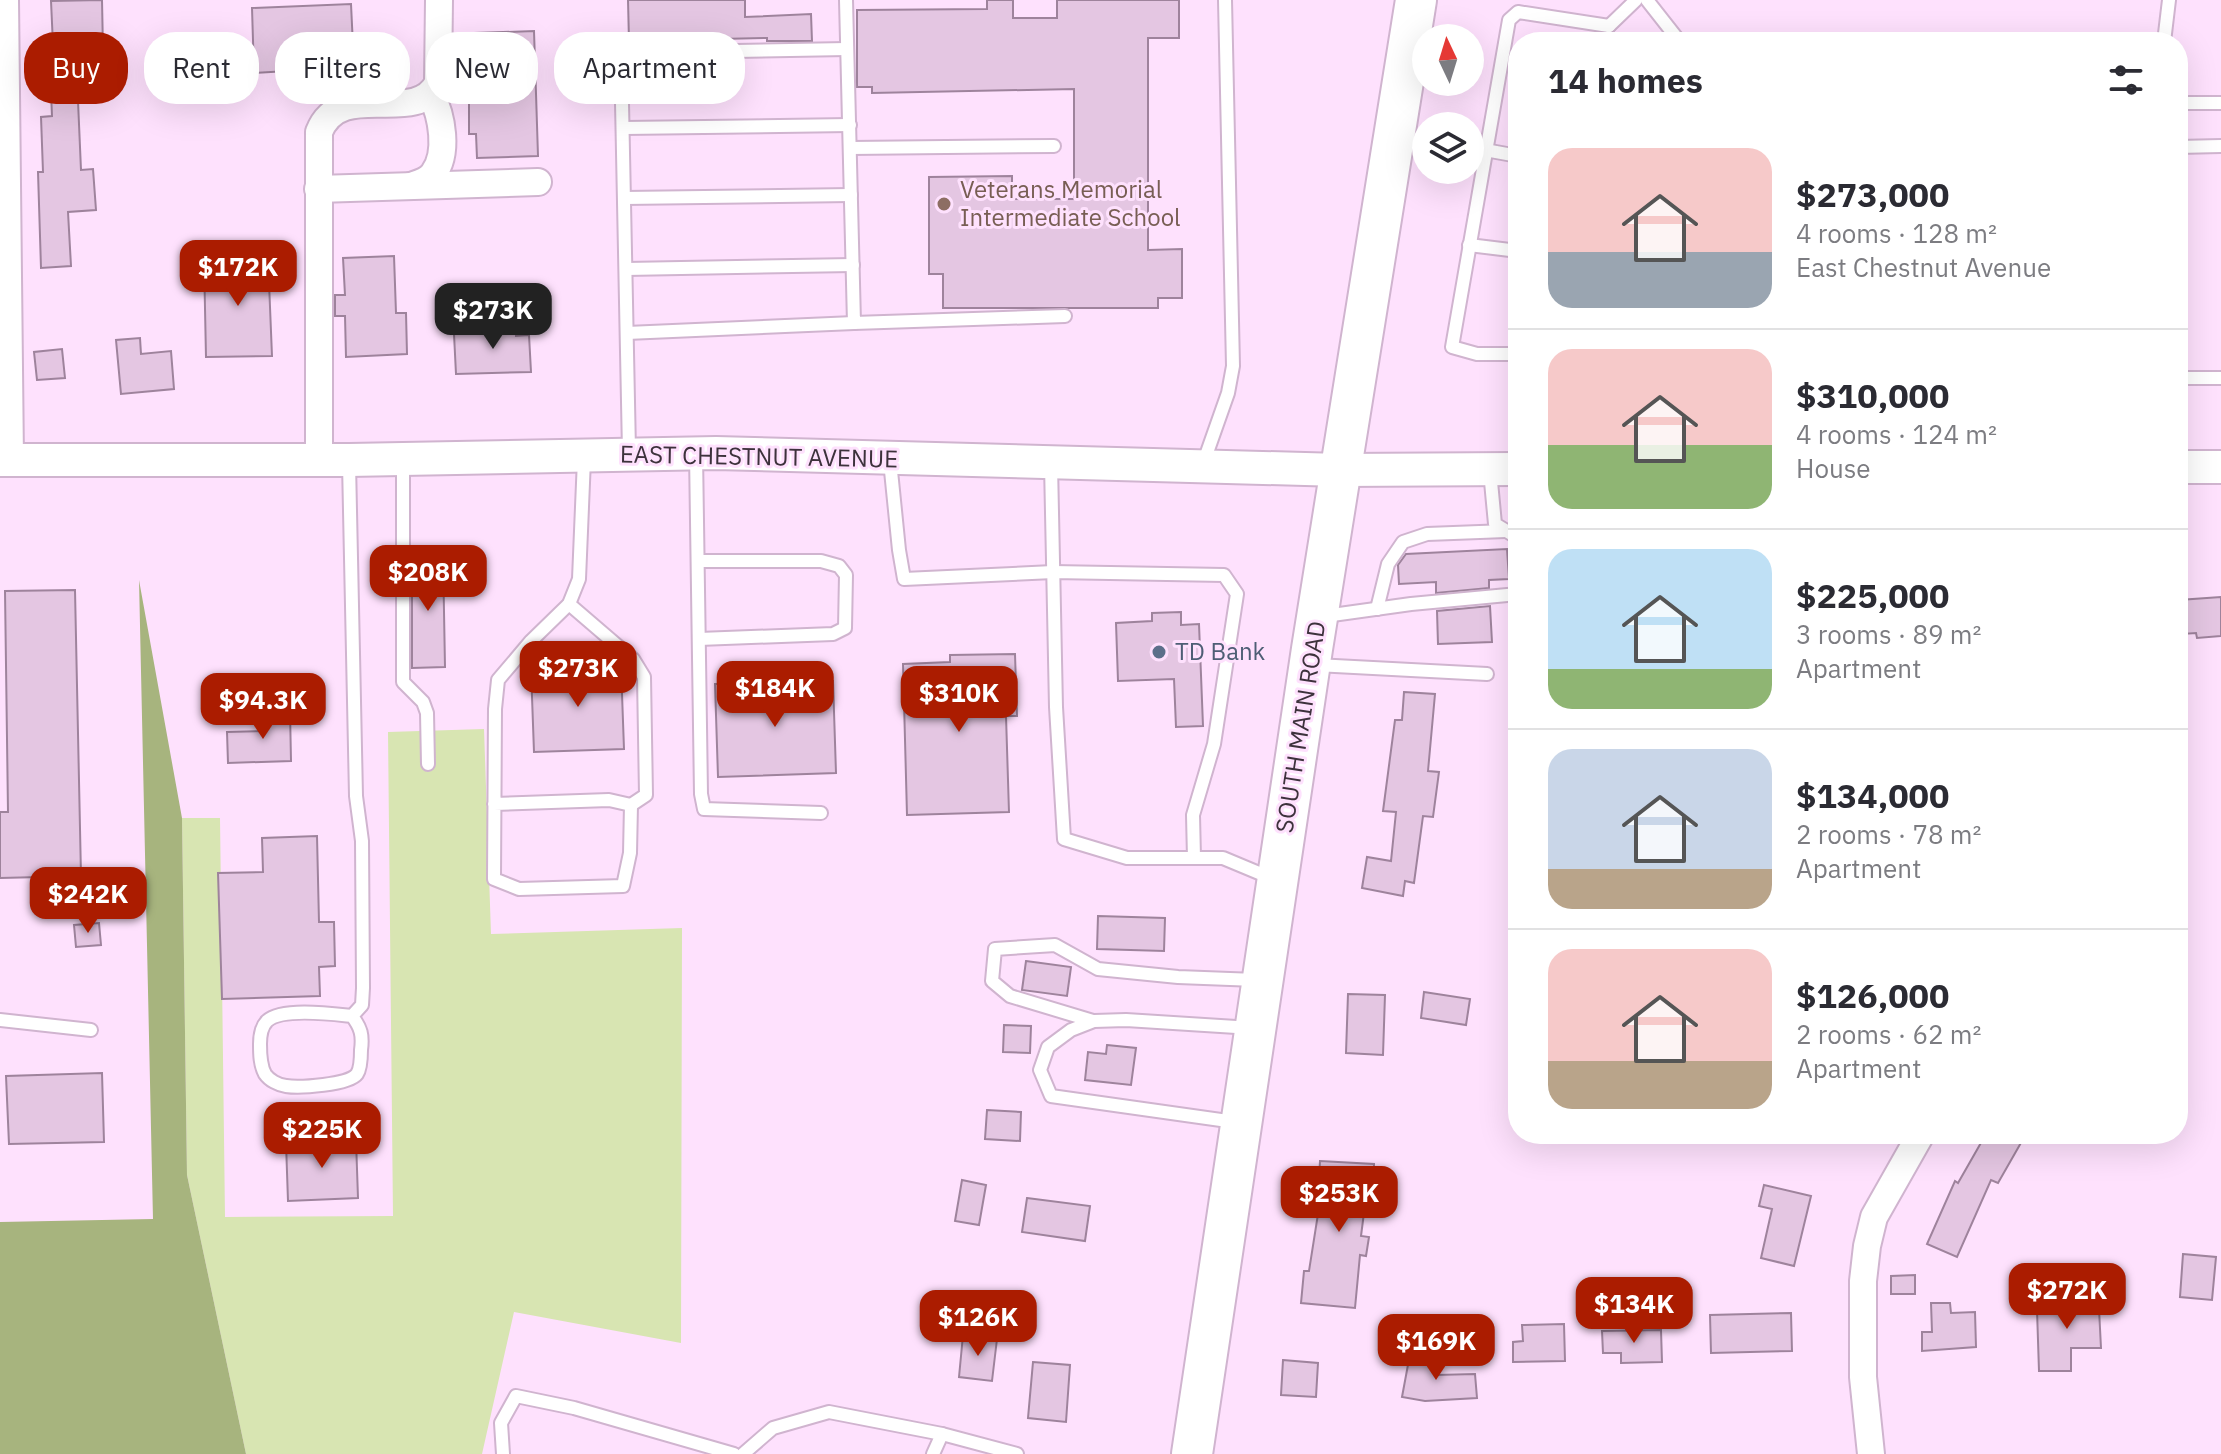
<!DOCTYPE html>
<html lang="en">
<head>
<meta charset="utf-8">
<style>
	body { margin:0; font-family:"IBM Plex Sans",sans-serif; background:#f2f2f3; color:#2b2b33; height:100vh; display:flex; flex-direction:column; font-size:30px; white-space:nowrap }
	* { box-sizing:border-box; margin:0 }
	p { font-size:26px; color:#7c7c81 }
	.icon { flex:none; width:44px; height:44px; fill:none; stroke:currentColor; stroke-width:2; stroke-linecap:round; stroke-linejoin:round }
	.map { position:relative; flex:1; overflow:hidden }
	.details { position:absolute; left:1508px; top:32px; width:680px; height:1112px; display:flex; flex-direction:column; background:#fff; border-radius:32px; box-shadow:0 8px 32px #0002 }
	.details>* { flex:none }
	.hud { position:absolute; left:24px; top:32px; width:760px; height:72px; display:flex; gap:16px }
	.needle { width:52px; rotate:356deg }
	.fabs { position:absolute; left:1412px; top:24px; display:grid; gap:16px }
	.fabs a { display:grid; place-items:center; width:72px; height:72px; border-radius:50%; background:#fff; box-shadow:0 8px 32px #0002; font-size:40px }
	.price { position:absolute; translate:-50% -68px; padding:0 18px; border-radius:16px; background:#ab1c00; color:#fff; font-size:26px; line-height:52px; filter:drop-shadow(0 2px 4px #0008) }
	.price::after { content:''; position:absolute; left:50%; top:48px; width:24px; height:18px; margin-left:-12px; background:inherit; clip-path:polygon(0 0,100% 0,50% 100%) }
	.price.active { background:#222; color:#fff }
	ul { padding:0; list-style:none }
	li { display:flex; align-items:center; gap:24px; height:200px; padding:0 40px }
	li+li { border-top:2px solid #e1e1e2 }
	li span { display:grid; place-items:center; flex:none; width:224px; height:160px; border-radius:24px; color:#555 }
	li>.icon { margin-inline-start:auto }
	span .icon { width:96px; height:96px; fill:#fffc; stroke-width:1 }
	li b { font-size:34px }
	h2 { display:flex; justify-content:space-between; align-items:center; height:96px; padding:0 40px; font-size:34px }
	.tag { padding:0 28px; border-radius:32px; background:#fff; box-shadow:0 8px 32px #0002; font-size:28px; line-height:72px }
	.tag.active { background:#ab1c00; color:#fff }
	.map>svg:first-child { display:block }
	.green { fill:#d8e5b2 }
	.forest { fill:#a7b47e }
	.building { fill:#e4c6e2; stroke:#9e839c; stroke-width:2 }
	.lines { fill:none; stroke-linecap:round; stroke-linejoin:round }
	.service-casing { stroke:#d0b4cf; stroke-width:16 }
	.minor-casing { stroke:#d0b4cf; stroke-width:30 }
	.tertiary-casing { stroke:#d0b4cf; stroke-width:36 }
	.primary-casing { stroke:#d0b4cf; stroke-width:44 }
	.service { stroke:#fff; stroke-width:12 }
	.minor { stroke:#fff; stroke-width:26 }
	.tertiary { stroke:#fff; stroke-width:32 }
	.primary { stroke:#fff; stroke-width:40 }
	.education-dot { fill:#8d6e63; stroke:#fee1fd; stroke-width:3 }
	.service-dot { fill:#5c6f8a; stroke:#fee1fd; stroke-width:3 }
	.labels { text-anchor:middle; stroke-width:6; stroke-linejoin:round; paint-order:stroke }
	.education-label { font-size:24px; fill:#785e54; stroke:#fee1fd; text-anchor:start }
	.street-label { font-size:24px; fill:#3d323c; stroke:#fee1fd }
	.service-label { font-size:24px; fill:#4e5e75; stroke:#fee1fd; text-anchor:start }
</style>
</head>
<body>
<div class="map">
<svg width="2221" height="1454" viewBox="0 0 2221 1454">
	<rect width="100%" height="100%" fill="#fee1fd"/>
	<path class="green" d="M 484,729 L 491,934 L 682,928 L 681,1343 L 514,1312 L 482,1454 L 246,1454 L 187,1175 L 182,818 L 220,818 L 225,1217 L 393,1216 L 388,732 Z"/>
	<path class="forest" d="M 139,580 L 182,818 L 187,1175 L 246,1454 L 0,1454 L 0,1222 L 153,1219 Z"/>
	<g class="building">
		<path d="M 102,0 L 104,101 L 78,101 L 81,170 L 93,169 L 96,210 L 68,212 L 71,266 L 41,268 L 38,172 L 43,172 L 41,117 L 52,116 L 50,67 L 54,67 L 51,1 Z"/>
		<path d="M 628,0 L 745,0 L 745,17 L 811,14 L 812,41 L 767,41 L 767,38 L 629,41 Z"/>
		<path d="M 987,0 L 1013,0 L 1013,18 L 1057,18 L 1057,0 L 1179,0 L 1179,38 L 1148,38 L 1148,250 L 1182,249 L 1182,298 L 1158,298 L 1158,308 L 943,308 L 943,274 L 929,274 L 929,177 L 1012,176 L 1012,199 L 1074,199 L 1074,89 L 872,93 L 872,87 L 857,87 L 857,10 L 987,9 Z"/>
		<path d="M 351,4 L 354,67 L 254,73 L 252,8 Z"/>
		<path d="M 534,31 L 538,156 L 477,158 L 476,134 L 469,134 L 469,56 L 476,55 L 475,33 Z"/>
		<path d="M 394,256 L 396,313 L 406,313 L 407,354 L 346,357 L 345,316 L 335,316 L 335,295 L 345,295 L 343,258 Z"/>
		<path d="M 268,258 L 272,356 L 206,357 L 204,259 Z"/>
		<path d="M 516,318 L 516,336 L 529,335 L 531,372 L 456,374 L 454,334 L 496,332 L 495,319 Z"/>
		<path d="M 140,338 L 141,354 L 171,351 L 174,389 L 121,394 L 116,340 Z"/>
		<path d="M 62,349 L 65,378 L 37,380 L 34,352 Z"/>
		<path d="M 1507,549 L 1509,579 L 1489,580 L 1489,588 L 1436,593 L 1436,582 L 1399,584 L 1398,565 L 1406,554 Z"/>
		<path d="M 443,556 L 445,667 L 412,668 L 412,557 Z"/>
		<path d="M 75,590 L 81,876 L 0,878 L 0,812 L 8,812 L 5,591 Z"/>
		<path d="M 2221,597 L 2221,636 L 2197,638 L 2196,633 L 2182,634 L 2179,600 Z"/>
		<path d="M 1490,606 L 1492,642 L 1438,644 L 1437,611 Z"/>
		<path d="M 1181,612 L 1181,625 L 1199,624 L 1203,726 L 1176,727 L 1174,679 L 1118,681 L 1116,623 L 1152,621 L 1152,613 Z"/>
		<path d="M 1015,654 L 1017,716 L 1006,716 L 1009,812 L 907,815 L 903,664 L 950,662 L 950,655 Z"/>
		<path d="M 621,666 L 624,749 L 534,752 L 531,669 Z"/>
		<path d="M 833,681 L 836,773 L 718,777 L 715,684 Z"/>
		<path d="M 1404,692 L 1435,694 L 1428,771 L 1439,772 L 1433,817 L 1423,816 L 1414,883 L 1405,881 L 1403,896 L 1362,888 L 1367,857 L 1391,861 L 1396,812 L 1383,811 L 1395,720 L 1402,720 Z"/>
		<path d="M 290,711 L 291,761 L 228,763 L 227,732 L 263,731 L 262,712 Z"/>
		<path d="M 317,836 L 319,922 L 334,922 L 335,966 L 319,967 L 320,996 L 222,999 L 218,873 L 263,872 L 262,838 Z"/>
		<path d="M 1098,916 L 1165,918 L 1164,951 L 1097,949 Z"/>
		<path d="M 99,923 L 101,945 L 76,947 L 74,925 Z"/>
		<path d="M 1026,961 L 1071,967 L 1067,996 L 1022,990 Z"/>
		<path d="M 1424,992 L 1470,999 L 1466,1025 L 1421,1018 Z"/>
		<path d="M 1348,994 L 1385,995 L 1383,1055 L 1346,1053 Z"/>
		<path d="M 1004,1025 L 1031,1026 L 1030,1053 L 1003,1052 Z"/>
		<path d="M 1107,1045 L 1136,1048 L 1131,1085 L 1085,1080 L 1088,1052 L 1106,1054 Z"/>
		<path d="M 102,1073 L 104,1142 L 9,1144 L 6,1076 Z"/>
		<path d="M 987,1110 L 1021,1112 L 1020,1141 L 985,1139 Z"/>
		<path d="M 1986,1134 L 2026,1134 L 1998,1183 L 1991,1180 L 1957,1257 L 1927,1244 L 1955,1181 L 1958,1183 Z"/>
		<path d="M 356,1140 L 358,1198 L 288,1201 L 286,1143 Z"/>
		<path d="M 1320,1161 L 1374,1164 L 1373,1197 L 1366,1197 L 1361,1236 L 1369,1237 L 1366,1256 L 1360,1255 L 1355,1308 L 1301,1303 L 1304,1271 L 1309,1271 L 1321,1195 L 1318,1195 Z"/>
		<path d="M 962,1180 L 986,1185 L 979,1225 L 955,1221 Z"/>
		<path d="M 1764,1185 L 1811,1196 L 1794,1266 L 1761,1258 L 1772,1209 L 1759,1206 Z"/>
		<path d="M 1027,1198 L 1090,1206 L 1085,1241 L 1022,1232 Z"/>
		<path d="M 2183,1254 L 2216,1257 L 2212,1300 L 2180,1297 Z"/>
		<path d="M 1915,1275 L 1915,1294 L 1891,1294 L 1891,1276 Z"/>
		<path d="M 2093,1293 L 2093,1309 L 2099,1309 L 2101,1348 L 2071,1348 L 2071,1371 L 2039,1371 L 2037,1310 L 2060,1309 L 2060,1294 Z"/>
		<path d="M 1931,1303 L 1950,1303 L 1951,1313 L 1975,1312 L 1976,1347 L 1922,1351 L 1922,1332 L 1932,1332 Z"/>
		<path d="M 1791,1313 L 1792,1351 L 1711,1353 L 1710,1315 Z"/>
		<path d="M 1564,1324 L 1565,1361 L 1513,1362 L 1513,1342 L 1523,1341 L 1522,1325 Z"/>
		<path d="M 1661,1330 L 1662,1362 L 1621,1363 L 1621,1353 L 1603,1353 L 1602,1331 Z"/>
		<path d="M 963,1335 L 997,1339 L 992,1381 L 959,1377 Z"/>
		<path d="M 1410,1354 L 1439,1359 L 1436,1375 L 1475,1374 L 1477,1398 L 1425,1401 L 1402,1397 Z"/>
		<path d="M 1283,1360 L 1318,1363 L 1316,1397 L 1281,1395 Z"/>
		<path d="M 1033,1362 L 1070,1365 L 1066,1422 L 1028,1418 Z"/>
	</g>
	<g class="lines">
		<g class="service-casing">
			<g id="service">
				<path d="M 846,0 L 854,323 L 1065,316"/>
				<path d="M 1647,0 L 1680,42"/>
				<path d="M 1609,26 L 1636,0"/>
				<path d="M 2164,42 L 2169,0"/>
				<path d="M 2178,103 L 2221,103"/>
				<path d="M 623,128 L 850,125"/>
				<path d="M 2178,147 L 2221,146"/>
				<path d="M 850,148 L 1054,146"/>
				<path d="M 1485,150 L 1518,156"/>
				<path d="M 624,198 L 851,195"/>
				<path d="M 1469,245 L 1518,251"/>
				<path d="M 626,269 L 853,265"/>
				<path d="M 627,333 L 854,323"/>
				<path d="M 1518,354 L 1477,354 L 1452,347 L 1509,20 L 1518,12 L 1609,26"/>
				<path d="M 2178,378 L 2221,378"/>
				<path d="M 2178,420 L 2180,465"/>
				<path d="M 629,451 L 621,53 L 847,49"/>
				<path d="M 696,453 L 701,794 L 704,809 L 821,813"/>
				<path d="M 890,461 L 899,550 L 904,579 L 1053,572 L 1224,575 L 1237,594 L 1214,744 L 1193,815 L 1194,858"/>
				<path d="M 403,462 L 403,682 L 423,702 L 427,713 L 428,764"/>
				<path d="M 349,463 L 356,796 L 362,841 L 363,988 L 362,1005 L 352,1016 C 361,1028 363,1035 361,1050 C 361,1057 361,1068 357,1074 C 349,1085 299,1088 286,1086 C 278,1085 269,1080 265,1074 C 260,1065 260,1054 260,1044 C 260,1035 261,1027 267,1021 C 282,1007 333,1014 352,1016"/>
				<path d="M 1051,464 L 1056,707 L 1064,839 L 1127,858 L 1223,858 L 1271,878"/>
				<path d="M 1203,464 L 1228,393 L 1233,366 L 1225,0"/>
				<path d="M 1490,471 L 1495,524 L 1518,538"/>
				<path d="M 698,561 L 821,561 L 839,566 L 846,575 L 845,628 L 833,634 L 699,639"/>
				<path d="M 569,604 L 633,659 L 644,677 L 646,795 L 631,805"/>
				<path d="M 1377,609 L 1388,564 L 1403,542 L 1427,534 L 1506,531"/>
				<path d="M 1325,616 L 1411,604 L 1518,594"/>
				<path d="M 1316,665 L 1487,674"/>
				<path d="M 494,804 L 609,800 L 631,805 L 630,853 L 623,886 L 519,889 L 494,879 L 495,709 L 498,680 L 531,641 L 569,604 L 579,579 L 584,459"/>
				<path d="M 0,1020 L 91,1030"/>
				<path d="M 1093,1021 L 1010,996 L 992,981 L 995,949 L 1055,945 L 1098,969 L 1178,977 L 1256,980"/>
				<path d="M 1235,1122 L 1051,1096 L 1040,1070 L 1048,1047 L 1071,1030 L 1094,1021 L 1126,1020 L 1252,1028"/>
				<path d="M 503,1454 L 501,1423 L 516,1396 L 574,1408 L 734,1454"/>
				<path d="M 743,1454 L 773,1428 L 829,1412 L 942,1434 L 1017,1454"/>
				<path d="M 933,1454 L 942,1434"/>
			</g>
		</g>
		<g class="minor-casing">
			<g id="minor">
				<path d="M 5,0 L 10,460"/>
				<path d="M 411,186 C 419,183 428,181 433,174 C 449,154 442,115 431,95"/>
				<path d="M 318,189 L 538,182"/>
				<path d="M 319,460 L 319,132 C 341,77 415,128 438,83 L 439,0"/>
				<path d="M 1871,1454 L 1863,1377 L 1863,1281 L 1867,1246 L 1874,1217 L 1921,1134"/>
			</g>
		</g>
		<g class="tertiary-casing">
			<g id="tertiary">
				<path d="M 0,460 L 349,460 L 716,453 L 1340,470 L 1518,469"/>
				<path d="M 2178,467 L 2221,467"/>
			</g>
		</g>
		<g class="primary-casing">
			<path id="primary" d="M 1192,1454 L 1312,649 L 1416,0"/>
		</g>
		<use href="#service" class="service"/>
		<use href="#minor" class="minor"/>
		<use href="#tertiary" class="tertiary"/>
		<use href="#primary" class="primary"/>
	</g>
	<circle class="education-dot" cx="944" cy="204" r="8"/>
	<circle class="service-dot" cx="1159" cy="652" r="8"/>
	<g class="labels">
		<g class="education-label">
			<text x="960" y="198">Veterans Memorial<tspan x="960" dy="28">Intermediate School</tspan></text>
		</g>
		<g class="street-label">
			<text transform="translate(759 457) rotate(1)" y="8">EAST CHESTNUT AVENUE</text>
			<text transform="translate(1301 727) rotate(-81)" y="8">SOUTH MAIN ROAD</text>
		</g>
		<g class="service-label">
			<text x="1175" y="660">TD Bank</text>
		</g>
	</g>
</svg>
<div class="fabs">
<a><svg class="needle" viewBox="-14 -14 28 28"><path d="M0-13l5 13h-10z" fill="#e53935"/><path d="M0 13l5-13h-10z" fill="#7c7c81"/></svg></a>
<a><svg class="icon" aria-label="layers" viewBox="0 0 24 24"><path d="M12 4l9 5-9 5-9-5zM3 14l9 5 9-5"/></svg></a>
</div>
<b class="price" style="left:238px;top:308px">$172K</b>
<b class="price active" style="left:493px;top:351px">$273K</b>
<b class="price" style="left:428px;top:613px">$208K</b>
<b class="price" style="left:578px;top:709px">$273K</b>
<b class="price" style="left:775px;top:729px">$184K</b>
<b class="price" style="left:959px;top:734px">$310K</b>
<b class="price" style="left:263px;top:741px">$94.3K</b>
<b class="price" style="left:88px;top:935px">$242K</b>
<b class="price" style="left:322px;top:1170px">$225K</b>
<b class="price" style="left:1339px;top:1234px">$253K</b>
<b class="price" style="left:2067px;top:1331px">$272K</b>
<b class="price" style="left:1634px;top:1345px">$134K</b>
<b class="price" style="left:978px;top:1358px">$126K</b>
<b class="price" style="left:1436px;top:1382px">$169K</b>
<div class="hud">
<a class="tag active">Buy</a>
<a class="tag">Rent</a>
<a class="tag">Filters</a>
<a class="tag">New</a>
<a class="tag">Apartment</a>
</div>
<section class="details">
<h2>14 homes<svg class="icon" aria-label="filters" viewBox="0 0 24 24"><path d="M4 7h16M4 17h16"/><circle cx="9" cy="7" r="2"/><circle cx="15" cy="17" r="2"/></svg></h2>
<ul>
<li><span style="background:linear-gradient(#f6c9c9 65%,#9aa5b1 0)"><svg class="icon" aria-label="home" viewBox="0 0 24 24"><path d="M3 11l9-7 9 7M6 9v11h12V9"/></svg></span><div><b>$273,000</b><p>4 rooms · 128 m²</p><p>East Chestnut Avenue</p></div></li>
<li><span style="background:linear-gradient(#f6c9c9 60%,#8fb573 0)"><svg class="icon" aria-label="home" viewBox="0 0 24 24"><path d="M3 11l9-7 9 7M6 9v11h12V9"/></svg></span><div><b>$310,000</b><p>4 rooms · 124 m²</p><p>House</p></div></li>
<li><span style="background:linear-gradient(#bfe0f5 75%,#8fb573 0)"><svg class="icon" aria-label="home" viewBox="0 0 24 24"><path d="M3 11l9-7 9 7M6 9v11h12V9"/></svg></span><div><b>$225,000</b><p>3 rooms · 89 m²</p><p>Apartment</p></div></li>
<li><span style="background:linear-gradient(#c9d6e8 75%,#b9a48a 0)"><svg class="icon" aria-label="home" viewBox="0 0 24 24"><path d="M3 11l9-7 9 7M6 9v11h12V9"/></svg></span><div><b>$134,000</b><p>2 rooms · 78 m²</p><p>Apartment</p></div></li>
<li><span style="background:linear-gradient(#f6c9c9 70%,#b9a48a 0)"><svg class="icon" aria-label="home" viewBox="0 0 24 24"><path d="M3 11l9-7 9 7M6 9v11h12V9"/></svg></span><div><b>$126,000</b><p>2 rooms · 62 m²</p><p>Apartment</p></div></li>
</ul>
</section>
</div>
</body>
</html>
